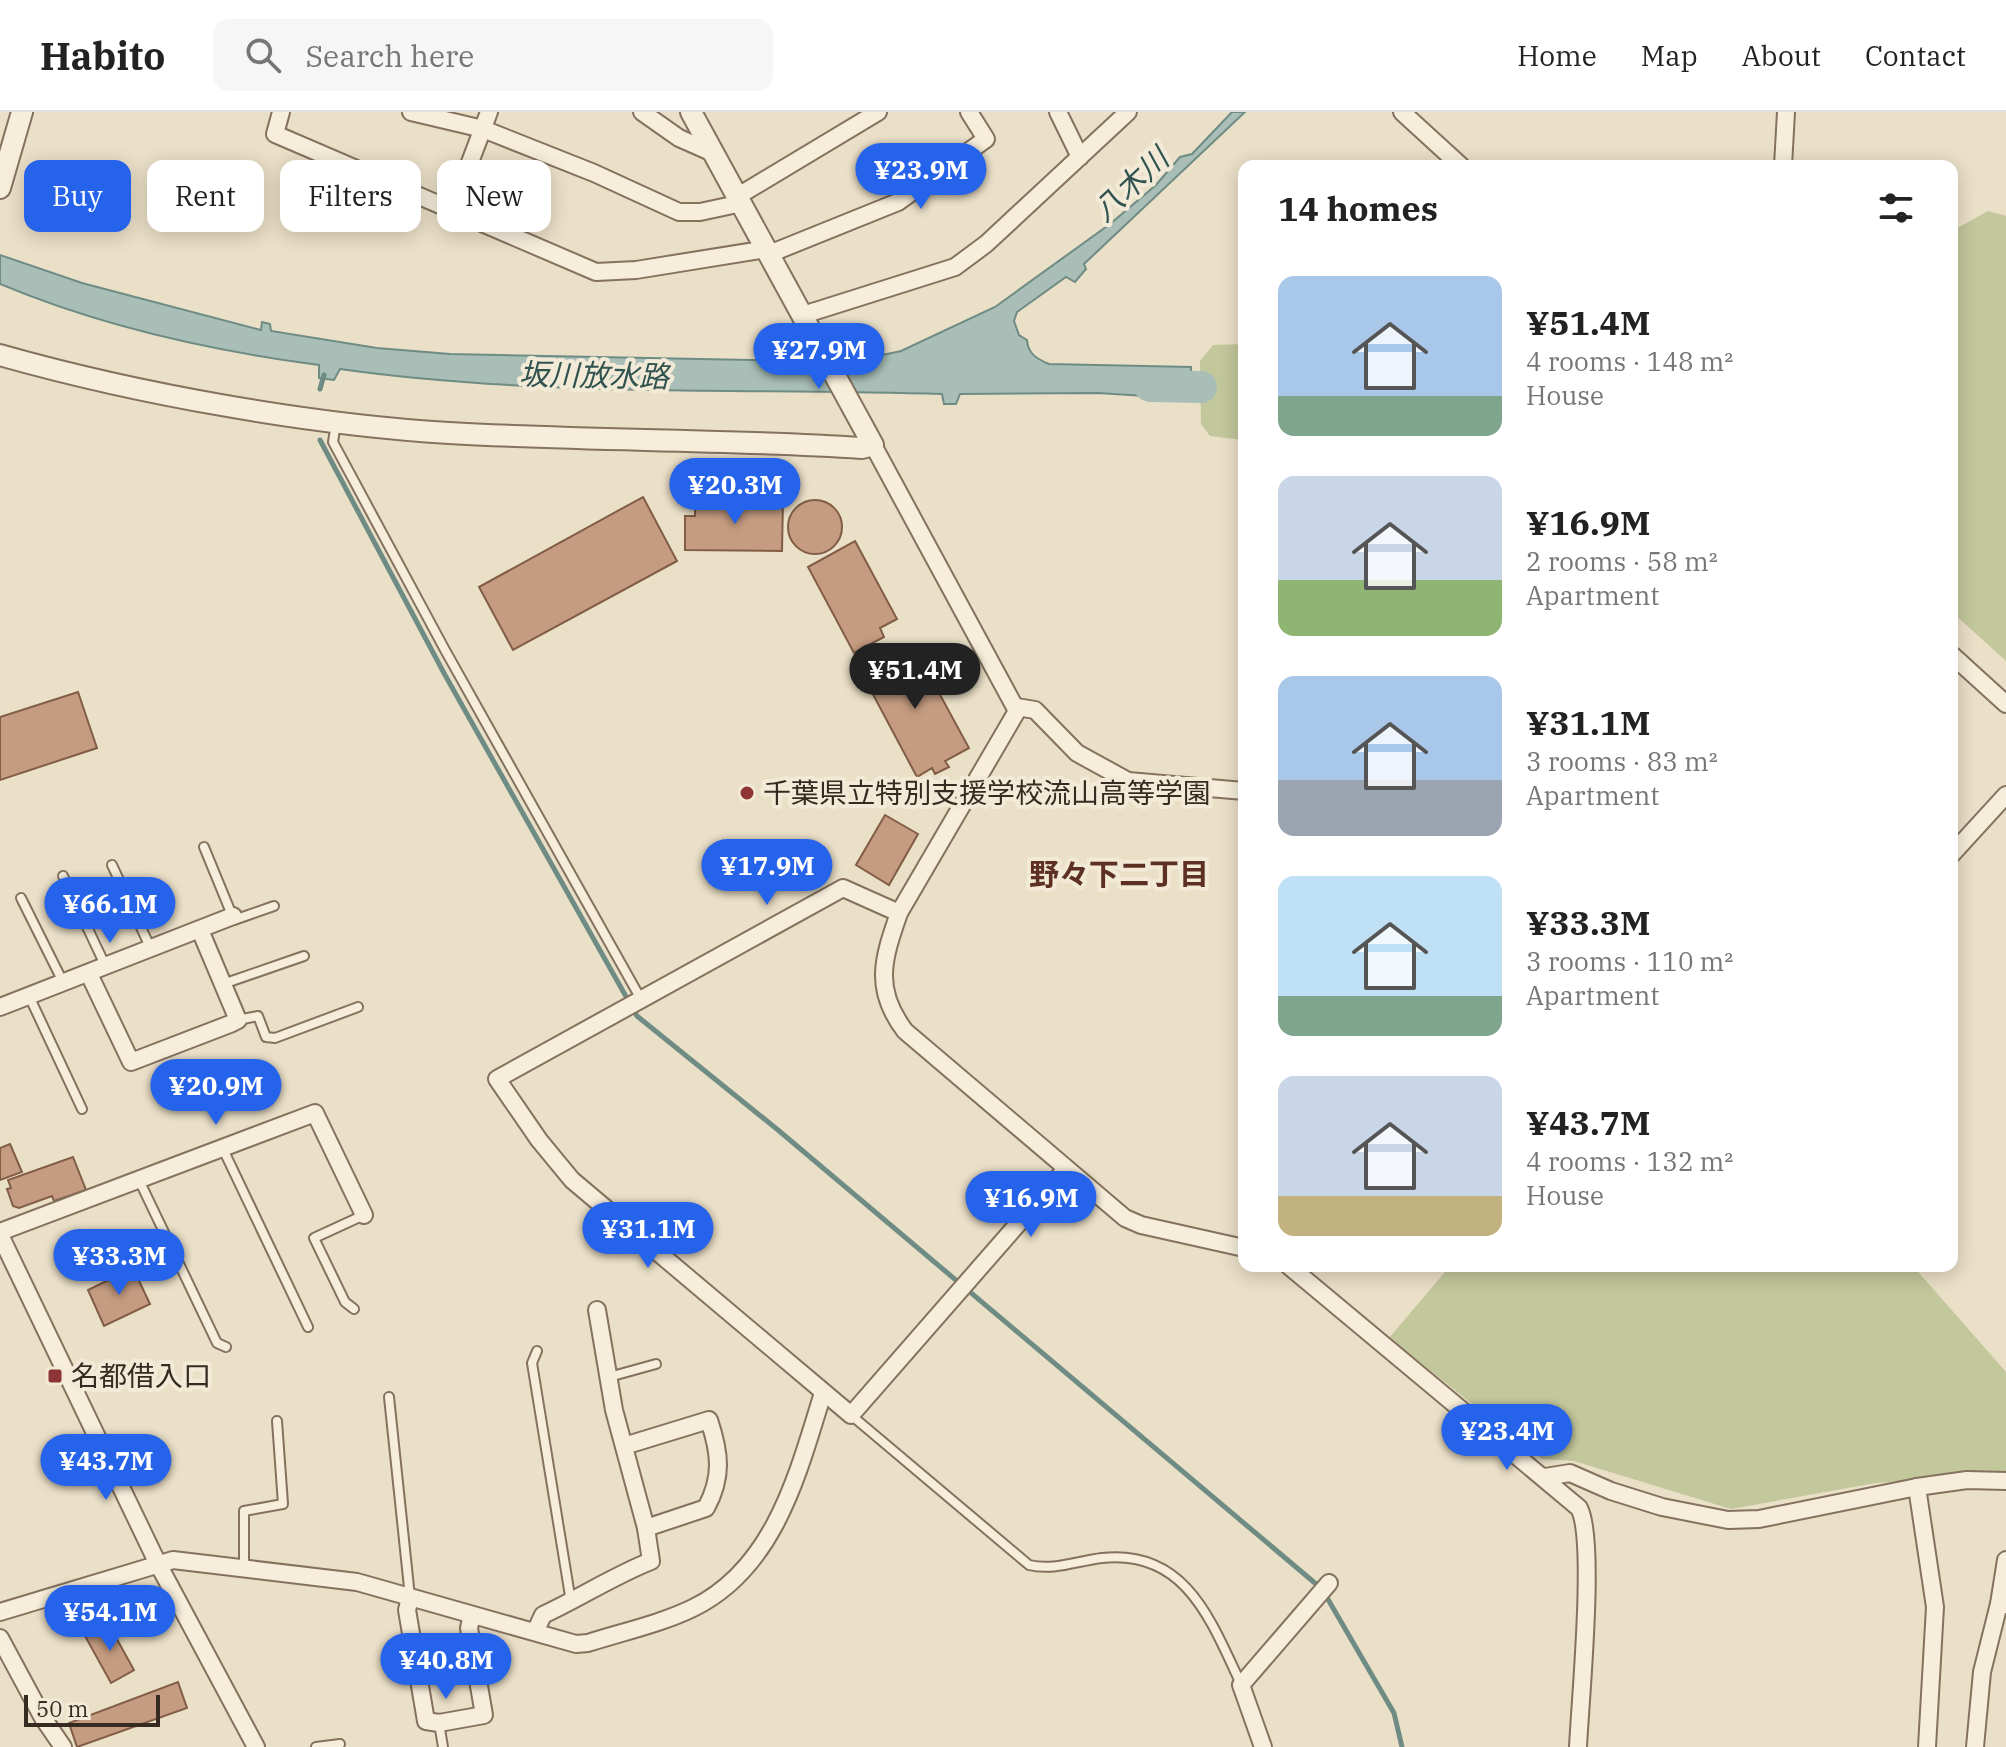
<!DOCTYPE html>
<html lang="en">
<head>
<meta charset="utf-8">
<style>
	body { margin:0; font-family:"IBM Plex Serif","Noto Sans JP",serif; background:#f6f6f6; color:#222; height:100vh; display:flex; flex-direction:column; font-size:30px; white-space:nowrap }
	* { box-sizing:border-box; margin:0 }
	p { font-size:26px; color:#767676 }
	.icon { flex:none; width:44px; height:44px; fill:none; stroke:currentColor; stroke-width:2; stroke-linecap:round; stroke-linejoin:round }
	.map { position:relative; flex:1; overflow:hidden }
	.details { position:absolute; left:1238px; top:48px; width:720px; height:1112px; display:flex; flex-direction:column; background:#fff; border-radius:16px; box-shadow:0 4px 20px #0003 }
	.details>* { flex:none }
	.top-card { position:absolute; left:24px; top:48px; width:760px; height:72px; display:flex; gap:16px }
	.scale { position:absolute; left:24px; bottom:20px; width:136px; box-sizing:border-box; padding-left:8px; border:4px solid #362b20; border-top:0; font-size:22px; line-height:28px; white-space:nowrap; color:#362b20; -webkit-text-stroke:6px #f2ead6; paint-order:stroke }
	.price { position:absolute; translate:-50% -68px; padding:0 18px; border-radius:28px; background:#2563eb; color:#fff; font-size:26px; line-height:52px; filter:drop-shadow(0 2px 4px #0008) }
	.price::after { content:''; position:absolute; left:50%; top:48px; width:24px; height:18px; margin-left:-12px; background:inherit; clip-path:polygon(0 0,100% 0,50% 100%) }
	.price.current { background:#222; color:#fff }
	ul { padding:0; list-style:none }
	li { display:flex; align-items:center; gap:24px; height:200px; padding:0 40px }
	li span { display:grid; place-items:center; flex:none; width:224px; height:160px; border-radius:16px; color:#555 }
	li>.icon { margin-inline-start:auto }
	span .icon { width:96px; height:96px; fill:#fffc; stroke-width:1 }
	li b { font-size:34px }
	h2 { display:flex; justify-content:space-between; align-items:center; height:96px; padding:0 40px; font-size:34px }
	.pill { padding:0 28px; border-radius:16px; background:#fff; box-shadow:0 4px 20px #0003; font-size:28px; line-height:72px }
	.pill.current { background:#2563eb; color:#fff }
	header { display:flex; align-items:center; gap:48px; box-sizing:border-box; height:112px; padding:0 40px; background:#fff; border-bottom:2px solid #e0e0e0 }
	header strong { font-size:38px }
	nav { display:flex; gap:44px; margin-inline-start:auto; font-size:28px }
	.search { width:560px; height:72px; background:#f6f6f6; display:flex; align-items:center; gap:20px; box-sizing:border-box; padding:0 28px; border-radius:16px; color:#767676; font-size:30px }
	.map>svg:first-child { display:block }
	.green { fill:#c3c79c }
	.water { fill:#a8beb7; stroke:#6f8c84; stroke-width:2 }
	.lines { fill:none; stroke-linecap:round; stroke-linejoin:round }
	.stream { stroke:#6f8c84; stroke-width:5 }
	.river { stroke:#a8beb7; stroke-width:32 }
	.building { fill:#c59c81; stroke:#815d46; stroke-width:2 }
	.service-casing { stroke:#84725e; stroke-width:12 }
	.minor-casing { stroke:#84725e; stroke-width:20 }
	.tertiary-casing { stroke:#84725e; stroke-width:24 }
	.service { stroke:#f6edda; stroke-width:8 }
	.minor { stroke:#f6edda; stroke-width:16 }
	.tertiary { stroke:#f6edda; stroke-width:20 }
	.poi-dot { fill:#8d3435; stroke:#f2ead6; stroke-width:3 }
	.labels { text-anchor:middle; stroke-width:8; stroke-linejoin:round; paint-order:stroke }
	.poi-label { font-size:28px; fill:#362b20; stroke:#f2ead6; text-anchor:start }
	.water-label { font-size:30px; font-style:italic; fill:#315451; stroke:#f2ead6 }
	.neighbourhood-label { font-size:30px; font-weight:bold; fill:#5e3024; stroke:#f2ead6 }
</style>
</head>
<body>
<header>
<strong>Habito</strong>
<div class="search"><svg class="icon" aria-label="search" viewBox="0 0 24 24"><circle cx="10" cy="10" r="6"/><path d="M15 15l6 6"/></svg>Search here</div>
<nav><a>Home</a><a>Map</a><a>About</a><a>Contact</a></nav>
</header>
<div class="map">
<svg width="2006" height="1635" viewBox="0 0 2006 1635">
	<rect width="100%" height="100%" fill="#eadfc7"/>
	<g class="green">
		<path d="M 1988,99 L 2006,104 L 2006,549 L 1952,500 L 1952,119 Z"/>
		<path d="M 1244,232 L 1244,328 L 1210,324 L 1201,312 L 1200,249 L 1213,233 Z"/>
		<path d="M 1450,1154 L 1913,1154 L 2006,1260 L 2006,1361 L 1876,1371 L 1731,1397 L 1574,1349 L 1542,1347 L 1389,1226 Z"/>
	</g>
	<path class="water" d="M 1232,0 L 1245,0 L 1084,152 L 1086,157 L 1075,170 L 1066,165 L 1017,200 L 1014,209 L 1019,223 L 1027,228 C 1028,242 1037,247 1049,252 L 1191,255 L 1192,287 L 1098,281 L 960,282 L 956,292 L 944,292 L 942,282 C 742,276 538,285 340,257 L 334,268 L 319,266 L 319,253 C 212,239 100,214 0,172 L 0,143 L 82,171 L 261,218 L 262,210 L 270,212 L 271,219 L 377,236 L 450,242 L 850,250 L 901,239 L 995,195 L 1110,112 L 1156,73 L 1180,45 L 1192,42 Z"/>
	<g class="lines">
		<g class="stream">
			<path d="M 320,277 L 324,263"/>
			<path d="M 320,328 L 445,563 L 637,904 L 778,1018 L 1322,1477 L 1394,1601 L 1402,1635"/>
		</g>
		<path class="river" d="M 1150,274 L 1201,275"/>
	</g>
	<g class="building">
		<path d="M 643,385 L 677,449 L 513,538 L 479,475 Z"/>
		<path d="M 695,387 L 783,388 L 782,439 L 685,438 L 685,404 L 695,404 Z"/>
		<circle cx="815" cy="415" r="27"/>
		<path d="M 855,429 L 897,507 L 880,516 L 884,525 L 854,541 L 808,455 Z"/>
		<path d="M 907,532 L 915,546 L 919,544 L 969,636 L 945,649 L 949,655 L 935,662 L 932,656 L 917,665 L 868,573 L 871,571 L 863,555 Z"/>
		<path d="M 78,580 L 97,636 L 0,668 L 0,605 Z"/>
		<path d="M 885,703 L 918,722 L 889,773 L 856,753 Z"/>
		<path d="M 10,1032 L 22,1060 L 0,1068 L 0,1036 Z"/>
		<path d="M 73,1045 L 86,1078 L 54,1089 L 52,1084 L 19,1096 L 13,1094 L 7,1077 L 11,1076 L 8,1068 Z"/>
		<path d="M 133,1156 L 150,1192 L 104,1214 L 88,1178 Z"/>
		<path d="M 108,1511 L 134,1558 L 111,1571 L 85,1524 Z"/>
		<path d="M 178,1570 L 187,1596 L 77,1635 L 69,1611 Z"/>
	</g>
	<g class="lines">
		<g class="service-casing">
			<g id="service">
				<path d="M 336,311 L 333,330 L 445,538 L 642,889"/>
				<path d="M 204,735 L 234,808 L 274,794"/>
				<path d="M 112,753 L 151,837"/>
				<path d="M 63,764 L 106,855"/>
				<path d="M 21,786 L 63,870"/>
				<path d="M 223,872 L 304,844"/>
				<path d="M 29,884 L 82,997"/>
				<path d="M 238,908 L 258,904 L 266,925 L 275,926 L 358,895"/>
				<path d="M 222,1035 L 308,1215"/>
				<path d="M 139,1068 L 217,1231 L 226,1235"/>
				<path d="M 354,1197 L 345,1190 L 314,1126 L 364,1103"/>
				<path d="M 537,1239 L 532,1251 L 571,1490"/>
				<path d="M 609,1265 L 656,1252"/>
				<path d="M 389,1285 L 410,1485"/>
				<path d="M 851,1303 L 1029,1453 C 1053,1459 1077,1449 1102,1446 C 1186,1437 1211,1509 1241,1572"/>
				<path d="M 244,1456 L 244,1399 L 283,1392 L 277,1309"/>
				<path d="M 439,1611 L 443,1635"/>
				<path d="M 316,1635 L 340,1632"/>
			</g>
		</g>
		<g class="minor-casing">
			<g id="minor">
				<path d="M 281,0 L 275,22 L 596,160 L 636,158 L 767,137"/>
				<path d="M 411,0 L 483,17 L 594,61 L 679,100 L 700,100 L 742,91"/>
				<path d="M 642,0 L 679,26 L 713,41"/>
				<path d="M 1058,0 L 1080,45"/>
				<path d="M 1402,0 L 1461,54"/>
				<path d="M 1783,54 L 1786,0"/>
				<path d="M 738,84 L 878,0"/>
				<path d="M 452,98 L 489,0"/>
				<path d="M 769,142 L 898,90 L 986,27 L 969,0"/>
				<path d="M 803,203 L 955,155 L 986,132 L 1128,0"/>
				<path d="M 873,333 L 1017,599 L 899,801 C 883,847 873,877 905,919 L 1125,1106 L 1141,1113 L 1244,1136"/>
				<path d="M 1952,543 L 2006,592"/>
				<path d="M 1017,595 L 1035,598 L 1077,641 L 1128,669 L 1244,679"/>
				<path d="M 1952,742 L 2006,683"/>
				<path d="M 899,801 L 843,776 L 497,967 L 539,1028 L 572,1068 L 851,1303 L 1065,1058"/>
				<path d="M 89,862 L 131,950 L 230,912 L 238,908 L 200,818"/>
				<path d="M 0,895 L 233,804"/>
				<path d="M 0,1120 L 315,1001 L 364,1103"/>
				<path d="M 0,1123 L 157,1450 L 256,1635"/>
				<path d="M 1289,1154 L 1579,1396 C 1596,1427 1580,1590 1578,1635"/>
				<path d="M 624,1334 L 709,1308 C 720,1341 723,1365 706,1396 L 646,1416"/>
				<path d="M 1545,1365 L 1570,1361 L 1611,1379 L 1662,1395 L 1728,1408 L 1759,1407 L 1917,1375 L 1967,1368 L 2006,1369"/>
				<path d="M 1917,1375 L 1935,1495 L 1927,1635"/>
				<path d="M 2006,1448 L 1999,1492 L 2006,1493"/>
				<path d="M 410,1486 L 407,1498 L 426,1609 L 439,1611 L 484,1603 L 469,1516 L 472,1503"/>
				<path d="M 0,1500 L 173,1448 L 357,1470 L 576,1532 L 588,1531 C 622,1520 660,1512 693,1496 C 775,1456 798,1361 823,1281"/>
				<path d="M 536,1518 L 543,1503 C 580,1486 613,1464 651,1449 L 646,1416 L 614,1298 L 597,1198"/>
				<path d="M 0,1526 L 43,1606 L 63,1635"/>
				<path d="M 1263,1635 L 1241,1573 L 1329,1471"/>
				<path d="M 1975,1635 L 1982,1560 L 1999,1492"/>
			</g>
		</g>
		<g class="tertiary-casing">
			<g id="tertiary">
				<path d="M 0,76 L 22,0"/>
				<path d="M 0,243 C 138,282 306,312 449,321 C 586,329 724,327 862,336 L 873,333 L 691,0"/>
			</g>
		</g>
		<use href="#service" class="service"/>
		<use href="#minor" class="minor"/>
		<use href="#tertiary" class="tertiary"/>
	</g>
	<g class="poi-dot">
		<circle cx="747" cy="681" r="8"/>
		<rect x="47" y="1256" width="16" height="16" rx="4"/>
	</g>
	<g class="labels">
		<g class="poi-label">
			<text x="763" y="691">千葉県立特別支援学校流山高等学園</text>
			<text x="71" y="1274">名都借入口</text>
		</g>
		<g class="water-label">
			<text transform="translate(1131 73) rotate(-43)" y="10">八木川</text>
			<text transform="translate(594 264) rotate(1)" y="10">坂川放水路</text>
		</g>
		<g class="neighbourhood-label">
			<text x="1119" y="773">野々下二丁目</text>
		</g>
	</g>
</svg>
<div class="scale">50 m</div>
<b class="price" style="left:921px;top:99px">¥23.9M</b>
<b class="price" style="left:819px;top:279px">¥27.9M</b>
<b class="price" style="left:735px;top:414px">¥20.3M</b>
<b class="price current" style="left:915px;top:599px">¥51.4M</b>
<b class="price" style="left:767px;top:795px">¥17.9M</b>
<b class="price" style="left:110px;top:833px">¥66.1M</b>
<b class="price" style="left:216px;top:1015px">¥20.9M</b>
<b class="price" style="left:1031px;top:1127px">¥16.9M</b>
<b class="price" style="left:648px;top:1158px">¥31.1M</b>
<b class="price" style="left:119px;top:1185px">¥33.3M</b>
<b class="price" style="left:1507px;top:1360px">¥23.4M</b>
<b class="price" style="left:106px;top:1390px">¥43.7M</b>
<b class="price" style="left:110px;top:1541px">¥54.1M</b>
<b class="price" style="left:446px;top:1589px">¥40.8M</b>
<div class="top-card">
<a class="pill current">Buy</a>
<a class="pill">Rent</a>
<a class="pill">Filters</a>
<a class="pill">New</a>
</div>
<section class="details">
<h2>14 homes<svg class="icon" aria-label="filters" viewBox="0 0 24 24"><path d="M4 7h16M4 17h16"/><circle cx="9" cy="7" r="2"/><circle cx="15" cy="17" r="2"/></svg></h2>
<ul>
<li><span style="background:linear-gradient(#a9c7e8 75%,#7fa58c 0)"><svg class="icon" aria-label="home" viewBox="0 0 24 24"><path d="M3 11l9-7 9 7M6 9v11h12V9"/></svg></span><div><b>¥51.4M</b><p>4 rooms · 148 m²</p><p>House</p></div></li>
<li><span style="background:linear-gradient(#c9d6e8 65%,#8fb573 0)"><svg class="icon" aria-label="home" viewBox="0 0 24 24"><path d="M3 11l9-7 9 7M6 9v11h12V9"/></svg></span><div><b>¥16.9M</b><p>2 rooms · 58 m²</p><p>Apartment</p></div></li>
<li><span style="background:linear-gradient(#a9c7e8 65%,#9aa5b1 0)"><svg class="icon" aria-label="home" viewBox="0 0 24 24"><path d="M3 11l9-7 9 7M6 9v11h12V9"/></svg></span><div><b>¥31.1M</b><p>3 rooms · 83 m²</p><p>Apartment</p></div></li>
<li><span style="background:linear-gradient(#bfe0f5 75%,#7fa58c 0)"><svg class="icon" aria-label="home" viewBox="0 0 24 24"><path d="M3 11l9-7 9 7M6 9v11h12V9"/></svg></span><div><b>¥33.3M</b><p>3 rooms · 110 m²</p><p>Apartment</p></div></li>
<li><span style="background:linear-gradient(#c9d6e8 75%,#c2b280 0)"><svg class="icon" aria-label="home" viewBox="0 0 24 24"><path d="M3 11l9-7 9 7M6 9v11h12V9"/></svg></span><div><b>¥43.7M</b><p>4 rooms · 132 m²</p><p>House</p></div></li>
</ul>
</section>
</div>
</body>
</html>
